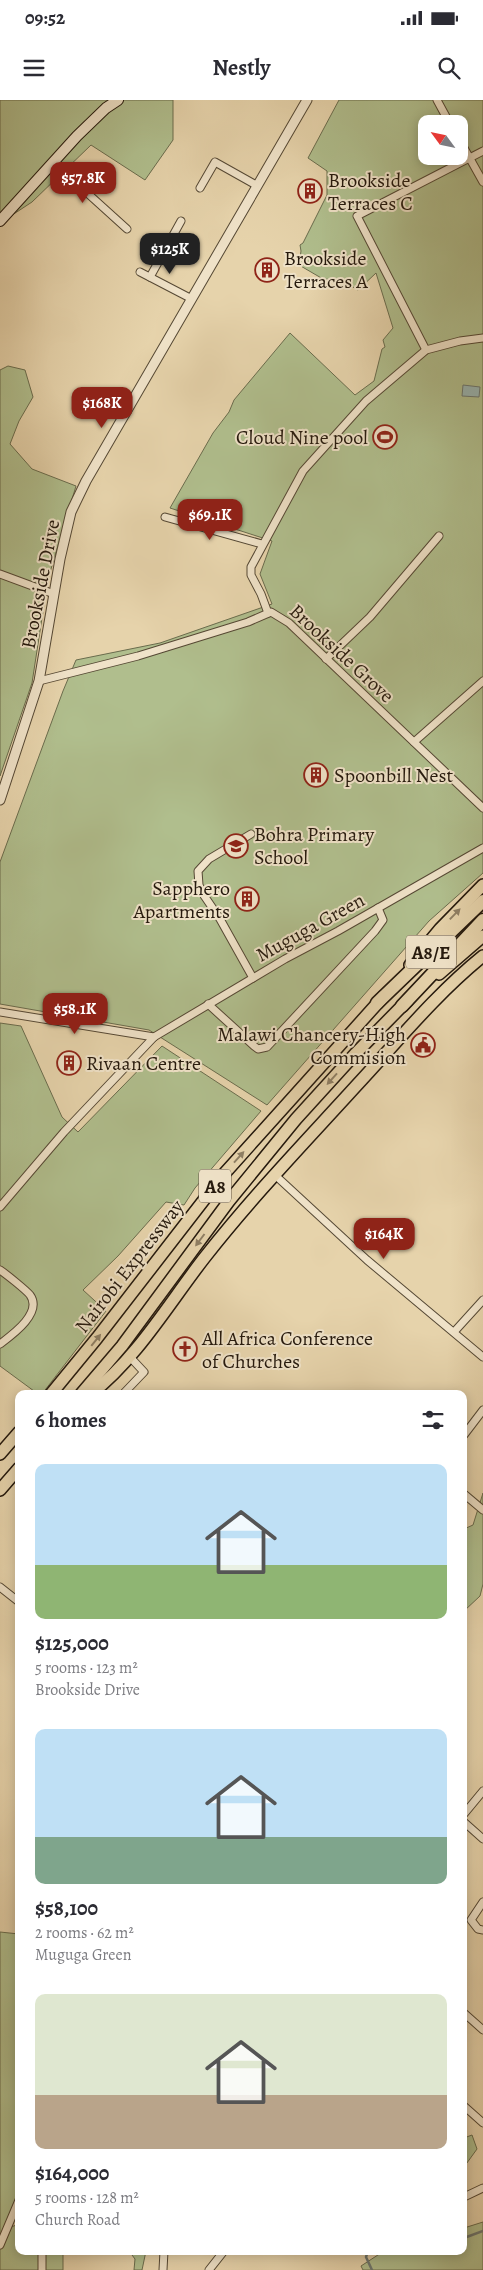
<!DOCTYPE html>
<html lang="en">
<head>
<meta charset="utf-8">
<style>
	body { margin:0; font-family:Alegreya,serif; background:#f7f7f7; color:#2b2b33; height:100vh; display:flex; flex-direction:column; font-size:19px; white-space:nowrap }
	* { box-sizing:border-box; margin:0 }
	p { font-size:16px; color:#7c7c81 }
	.icon { flex:none; width:28px; height:28px; fill:none; stroke:currentColor; stroke-width:2; stroke-linecap:round; stroke-linejoin:round }
	.map { position:relative; flex:1; overflow:hidden }
	.side { position:absolute; left:15px; top:1290px; width:452px; height:865px; display:flex; flex-direction:column; background:#fff; border-radius:10px; box-shadow:0 2px 12px #0003 }
	.side>* { flex:none }
	.needle { width:32px; rotate:303deg }
	.controls { position:absolute; left:418px; top:15px; display:grid; gap:10px }
	.controls a { display:grid; place-items:center; width:50px; height:50px; border-radius:10px; background:#fff; box-shadow:0 2px 12px #0003; font-size:25px }
	.price { position:absolute; translate:-50% -42px; padding:0 11px; border-radius:10px; background:#8f2418; color:#fff; font-size:16px; line-height:32px; filter:drop-shadow(0 1px 2px #0008) }
	.price::after { content:''; position:absolute; left:50%; top:30px; width:15px; height:11px; margin-left:-8px; background:inherit; clip-path:polygon(0 0,100% 0,50% 100%) }
	.price.current { background:#222; color:#fff }
	ul { padding:0; list-style:none }
	li { display:grid; align-content:center; gap:10px; height:265px; padding:0 20px }
	li span { display:grid; place-items:center; height:155px; border-radius:10px; color:#555 }
	li>.icon { margin-inline-start:auto }
	span .icon { width:90px; height:90px; fill:#fffc; stroke-width:1 }
	li b { font-size:21px }
	h2 { display:flex; justify-content:space-between; align-items:center; height:60px; padding:0 20px; font-size:21px }
	.status { display:flex; justify-content:space-between; align-items:center; height:35px; padding:0 25px; background:#fff; direction:ltr }
	.status svg { height:14px; fill:currentColor }
	header { display:flex; justify-content:space-between; align-items:center; height:65px; padding:0 20px; background:#fff; font-size:22px; font-weight:600 }
	.map>svg:first-child { display:block }
	.green { fill:#b0be8d; stroke:#6a6c4d; fill-rule:evenodd }
	.water { fill:#99b6b3; stroke:#6b7771 }
	.lines { fill:none; stroke-linecap:round; stroke-linejoin:round }
	.stream { stroke:#6b7771; stroke-width:2.5 }
	.minor-casing { stroke:#554834; stroke-width:9 }
	.tertiary-casing { stroke:#554834; stroke-width:11 }
	.secondary-casing { stroke:#25190d; stroke-width:12 }
	.trunk-casing { stroke:#25190d; stroke-width:14 }
	.motorway-casing { stroke:#25190d; stroke-width:15 }
	.minor { stroke:#efe2c8; stroke-width:7 }
	.tertiary { stroke:#efe2c8; stroke-width:9 }
	.secondary { stroke:#efe2c8; stroke-width:10 }
	.trunk { stroke:#e6d3ab; stroke-width:11 }
	.motorway { stroke:#e6d3ab; stroke-width:12 }
	.oneway { fill:#8f7f64 }
	.labels { text-anchor:middle; stroke-width:4; stroke-linejoin:round; paint-order:stroke }
	.shield { fill:#efe2c8; stroke:#625545; stroke-width:1 }
	.shield-label { font-size:19px; font-weight:bold; fill:#25190d }
	.poi-label { font-size:20px; fill:#25190d; stroke:#efe2c8; text-anchor:start }
	.street-label { font-size:20px; fill:#25190d; stroke:#efe2c8 }
</style>
</head>
<body>
<div class="status"><b>09:52</b><svg viewBox="0 0 49 12"><path d="M0 12V9h3v3zM5 12V6h3v6zM10 12V3h3v9zM15 12V0h3v12zM26 1h20v11H26zM47 4h2v5h-2z"/></svg></div>
<header><svg class="icon" aria-label="menu" viewBox="0 0 24 24"><path d="M4 6h16M4 12h16M4 18h16"/></svg>Nestly<svg class="icon" aria-label="search" viewBox="0 0 24 24"><circle cx="10" cy="10" r="6"/><path d="M15 15l6 6"/></svg></header>
<div class="map">
<svg width="483" height="2170" viewBox="0 0 483 2170">
	<rect width="100%" height="100%" fill="#e6d3ab"/>
	<filter id="stains"><feTurbulence type="fractalNoise" baseFrequency=".004" numOctaves="4"/><feColorMatrix values="0 0 0 0 .2 0 0 0 0 .09 0 0 0 0 .02 0 0 0 .5 -.17"/></filter>
	<radialGradient id="worn" r=".72"><stop offset=".6" stop-color="#630" stop-opacity="0"/><stop offset="1" stop-color="#630" stop-opacity=".3"/></radialGradient>
	<g class="green">
		<path d="M 0,0 L 173,0 L 173,40 L 145,80 L 91,45 L 32,102 L 0,123 Z"/>
		<path d="M 339,0 L 483,0 L 483,773 L 429,821 L 267,1005 L 149,930 L 0,904 L 0,762 L 63,591 L 76,560 L 160,543 L 272,504 L 260,474 L 272,441 L 170,408 L 213,333 L 229,312 L 234,300 L 290,233 L 355,295 L 374,281 L 382,249 L 385,247 L 383,240 L 393,228 L 376,173 L 358,190 L 341,180 L 323,179 L 299,165 L 301,151 L 300,145 L 303,143 L 327,95 L 327,71 L 308,58 ZM 426,24 L 459,24 L 459,56 L 426,56 Z"/>
		<path d="M 8,266 L 25,270 L 33,297 L 19,321 L 10,344 L 32,369 L 76,386 L 48,479 L 32,583 L 0,676 L 0,270 Z"/>
		<path d="M 0,923 L 21,926 L 62,1017 L 78,1032 L 162,946 L 261,1011 L 195,1088 L 184,1105 L 166,1102 L 118,1156 L 83,1190 L 106,1211 L 42,1294 L 38,1294 L 0,1266 Z"/>
		<path d="M 483,1393 L 483,1484 L 480,1496 L 464,1511 L 464,1429 L 473,1425 Z"/>
		<path d="M 0,1832 L 19,1834 L 19,2101 L 11,2127 L 19,2124 L 19,2151 L 63,2151 L 63,2170 L 0,2170 Z"/>
		<path d="M 472,2035 L 477,2049 L 464,2067 L 464,2038 Z"/>
		<path d="M 483,2122 L 483,2170 L 363,2170 L 361,2166 L 384,2151 L 464,2151 L 464,2128 Z"/>
		<path d="M 129,2151 L 146,2151 L 142,2170 L 134,2170 L 135,2159 Z"/>
	</g>
	<path class="water" d="M 463,285 L 480,287 L 479,297 L 462,296 Z"/>
	<g class="lines">
		<g class="stream">
			<path d="M 464,2138 L 483,2131"/>
			<path d="M 368,2151 L 366,2157 L 372,2170"/>
		</g>
		<g class="minor-casing">
			<g id="minor">
				<path d="M 437,0 L 450,24"/>
				<path d="M 459,39 L 483,82"/>
				<path d="M 53,62 L 127,129"/>
				<path d="M 200,88 L 215,62 L 256,85"/>
				<path d="M 140,172 L 190,198"/>
				<path d="M 150,177 L 181,121"/>
				<path d="M 426,250 L 357,116 L 483,51"/>
				<path d="M 165,417 L 262,444"/>
				<path d="M 0,474 L 54,494"/>
				<path d="M 268,513 L 261,494 L 251,475 L 251,467 L 303,371 L 366,301 L 426,250 L 460,241 L 483,238"/>
				<path d="M 326,559 L 370,517 L 439,436"/>
				<path d="M 39,581 L 138,556 L 248,522 L 271,512 L 289,523 L 483,708"/>
				<path d="M 414,642 L 483,581"/>
				<path d="M 251,734 L 209,759 L 198,771 L 199,785 L 203,794 L 220,819 L 253,878"/>
				<path d="M 208,904 L 254,946 L 258,949 L 267,947 L 375,831 L 383,820 L 378,808"/>
				<path d="M 0,912 L 154,937"/>
				<path d="M 276,1076 L 367,1160 L 483,1257"/>
				<path d="M 0,1107 L 64,1032 L 154,937 L 285,859 L 338,831 L 483,748"/>
				<path d="M 0,1170 C 6,1174 26,1190 30,1195 C 43,1213 12,1235 0,1244"/>
				<path d="M 454,1232 L 483,1200"/>
				<path d="M 123,1294 L 144,1272 L 129,1256"/>
				<path d="M 464,1335 L 483,1310"/>
				<path d="M 464,1394 L 483,1410"/>
				<path d="M 0,1487 L 19,1502"/>
				<path d="M 464,1714 L 483,1691"/>
				<path d="M 464,1722 L 483,1739"/>
				<path d="M 483,1802 L 471,1820 L 478,1829 L 483,1830"/>
				<path d="M 464,1913 L 483,1930"/>
				<path d="M 464,2006 L 483,2023"/>
				<path d="M 464,2097 L 483,2088"/>
				<path d="M 0,2145 L 19,2100"/>
				<path d="M 42,2151 L 42,2170"/>
				<path d="M 163,2170 L 164,2151"/>
				<path d="M 209,2170 L 224,2151"/>
			</g>
		</g>
		<g class="tertiary-casing">
			<path id="tertiary" d="M 0,700 L 39,581 L 60,459 L 71,412 L 86,381 L 307,0"/>
		</g>
		<g class="secondary-casing">
			<path id="secondary" d="M 0,121 L 77,36 L 106,8 L 118,0"/>
		</g>
		<g class="trunk-casing">
			<g id="trunk">
				<path d="M 410,865 L 440,829 L 483,785"/>
				<path d="M 439,874 L 483,836"/>
				<path d="M 51,1294 L 97,1238 L 224,1074 L 384,896"/>
				<path d="M 81,1294 L 122,1246 L 229,1101 L 296,1019 L 356,953 L 408,900"/>
				<path d="M 91,1294 C 138,1257 169,1203 205,1157 C 252,1097 305,1042 356,986 C 397,942 436,894 483,856"/>
				<path d="M 0,1354 L 19,1332"/>
				<path d="M 0,1390 L 19,1368"/>
			</g>
		</g>
		<g class="motorway-casing">
			<g id="motorway">
				<path d="M 377,903 L 483,801"/>
				<path d="M 402,906 L 483,820"/>
			</g>
		</g>
		<use href="#minor" class="minor"/>
		<use href="#tertiary" class="tertiary"/>
		<use href="#secondary" class="secondary"/>
		<use href="#trunk" class="trunk"/>
		<use href="#motorway" class="motorway"/>
	</g>
	<defs><path id="oneway-solid" d="M-6-.8H1V-3.2L6.5 0L1 3.2V.8H-6Z" transform="scale(1.25)"/></defs>
	<g class="oneway">
		<use href="#oneway-solid" transform="translate(455 814) rotate(-46)"/>
		<use href="#oneway-solid" transform="translate(332 979) rotate(132)"/>
		<use href="#oneway-solid" transform="translate(239 1057) rotate(-48)"/>
		<use href="#oneway-solid" transform="translate(200 1140) rotate(127)"/>
		<use href="#oneway-solid" transform="translate(96 1240) rotate(-51)"/>
	</g>
	<defs>
		<g id="building-ring" transform="scale(1.25)"><circle r="9.5" fill="#efe2c8" stroke="#8f2418" stroke-width="1.5"/><path d="M-4-6H4V6H1V3H-1V6H-4ZM-2.5-4.3h1.7v1.8h-1.7ZM.8-4.3h1.7v1.8H.8ZM-2.5-1h1.7V.8h-1.7ZM.8-1h1.7V.8H.8Z" fill="#8f2418"/></g>
		<g id="stadium-ring" transform="scale(1.25)"><circle r="9.5" fill="#efe2c8" stroke="#8f2418" stroke-width="1.5"/><path d="M0-5a6.5 5 0 1 0 0 10a6.5 5 0 1 0 0-10ZM-3.5-1.8h7v3.6h-7Z" fill="#8f2418"/></g>
		<g id="school-ring" transform="scale(1.25)"><circle r="9.5" fill="#efe2c8" stroke="#8f2418" stroke-width="1.5"/><path d="M0-5L7-2L0 1L-7-2ZM-4 1L0 2.5L4 1V4Q0 6-4 4Z" fill="#8f2418"/></g>
		<g id="civic-ring" transform="scale(1.25)"><circle r="9.5" fill="#efe2c8" stroke="#8f2418" stroke-width="1.5"/><path d="M-.6-6.5H3V-4.5H.6V-3L4-1V1h2V6H-6V1h2V-1L-.6-3ZM-1.2 2.5V6h2.4V2.5Z" fill="#8f2418"/></g>
		<g id="church-ring" transform="scale(1.25)"><circle r="9.5" fill="#efe2c8" stroke="#8f2418" stroke-width="1.5"/><path d="M-1.2-6h2.4v3.5h3.3v2.4h-3.3V6h-2.4V-.1h-3.3v-2.4h3.3Z" fill="#8f2418"/></g>
	</defs>
	<g fill-rule="evenodd">
		<use href="#building-ring" x="310" y="91"/>
		<use href="#building-ring" x="267" y="170"/>
		<use href="#stadium-ring" x="385" y="337"/>
		<use href="#building-ring" x="316" y="675"/>
		<use href="#school-ring" x="236" y="746"/>
		<use href="#building-ring" x="247" y="799"/>
		<use href="#civic-ring" x="423" y="945"/>
		<use href="#building-ring" x="69" y="963"/>
		<use href="#church-ring" x="185" y="1249"/>
	</g>
	<g class="labels">
		<g class="shield">
			<rect x="406" y="835.5" width="50" height="33" rx="4"/>
			<rect x="199" y="1069.5" width="32" height="33" rx="4"/>
		</g>
		<g class="shield-label">
			<text x="431" y="859">A8/E</text>
			<text x="215" y="1093">A8</text>
		</g>
		<g class="poi-label">
			<text x="328" y="87">Brookside<tspan x="328" dy="23">Terraces C</tspan></text>
			<text x="284" y="165">Brookside<tspan x="284" dy="23">Terraces A</tspan></text>
			<text x="368" y="344" text-anchor="end">Cloud Nine pool</text>
			<text x="334" y="682">Spoonbill Nest</text>
			<text x="254" y="741">Bohra Primary<tspan x="254" dy="23">School</tspan></text>
			<text x="230" y="795" text-anchor="end">Sapphero<tspan x="230" dy="23">Apartments</tspan></text>
			<text x="406" y="941" text-anchor="end">Malawi Chancery-High<tspan x="406" dy="23">Commision</tspan></text>
			<text x="86" y="970">Rivaan Centre</text>
			<text x="202" y="1245">All Africa Conference<tspan x="202" dy="23">of Churches</tspan></text>
		</g>
		<g class="street-label">
			<text transform="translate(40 484) rotate(-79)" y="7">Brookside Drive</text>
			<text transform="translate(342 553) rotate(43)" y="7">Brookside Grove</text>
			<text transform="translate(310 827) rotate(-29)" y="7">Muguga Green</text>
			<text transform="translate(129 1166) rotate(-52)" y="7">Nairobi Expressway</text>
		</g>
	</g>
	<rect width="100%" height="100%" filter="url(#stains)"/>
	<rect width="100%" height="100%" fill="url(#worn)"/>
</svg>
<div class="controls">
<a><svg class="needle" viewBox="-14 -14 28 28"><path d="M0-13l5 13h-10z" fill="#e53935"/><path d="M0 13l5-13h-10z" fill="#7c7c81"/></svg></a>
</div>
<b class="price" style="left:83px;top:104px">$57.8K</b>
<b class="price current" style="left:170px;top:175px">$125K</b>
<b class="price" style="left:102px;top:329px">$168K</b>
<b class="price" style="left:210px;top:441px">$69.1K</b>
<b class="price" style="left:75px;top:935px">$58.1K</b>
<b class="price" style="left:384px;top:1160px">$164K</b>
<section class="side">
<h2>6 homes<svg class="icon" aria-label="filters" viewBox="0 0 24 24"><path d="M4 7h16M4 17h16"/><circle cx="9" cy="7" r="2"/><circle cx="15" cy="17" r="2"/></svg></h2>
<ul>
<li><span style="background:linear-gradient(#bfe0f5 65%,#8fb573 0)"><svg class="icon" aria-label="home" viewBox="0 0 24 24"><path d="M3 11l9-7 9 7M6 9v11h12V9"/></svg></span><div><b>$125,000</b><p>5 rooms · 123 m²</p><p>Brookside Drive</p></div></li>
<li><span style="background:linear-gradient(#bfe0f5 70%,#7fa58c 0)"><svg class="icon" aria-label="home" viewBox="0 0 24 24"><path d="M3 11l9-7 9 7M6 9v11h12V9"/></svg></span><div><b>$58,100</b><p>2 rooms · 62 m²</p><p>Muguga Green</p></div></li>
<li><span style="background:linear-gradient(#dfe7d0 65%,#b9a48a 0)"><svg class="icon" aria-label="home" viewBox="0 0 24 24"><path d="M3 11l9-7 9 7M6 9v11h12V9"/></svg></span><div><b>$164,000</b><p>5 rooms · 128 m²</p><p>Church Road</p></div></li>
</ul>
</section>
</div>
</body>
</html>
